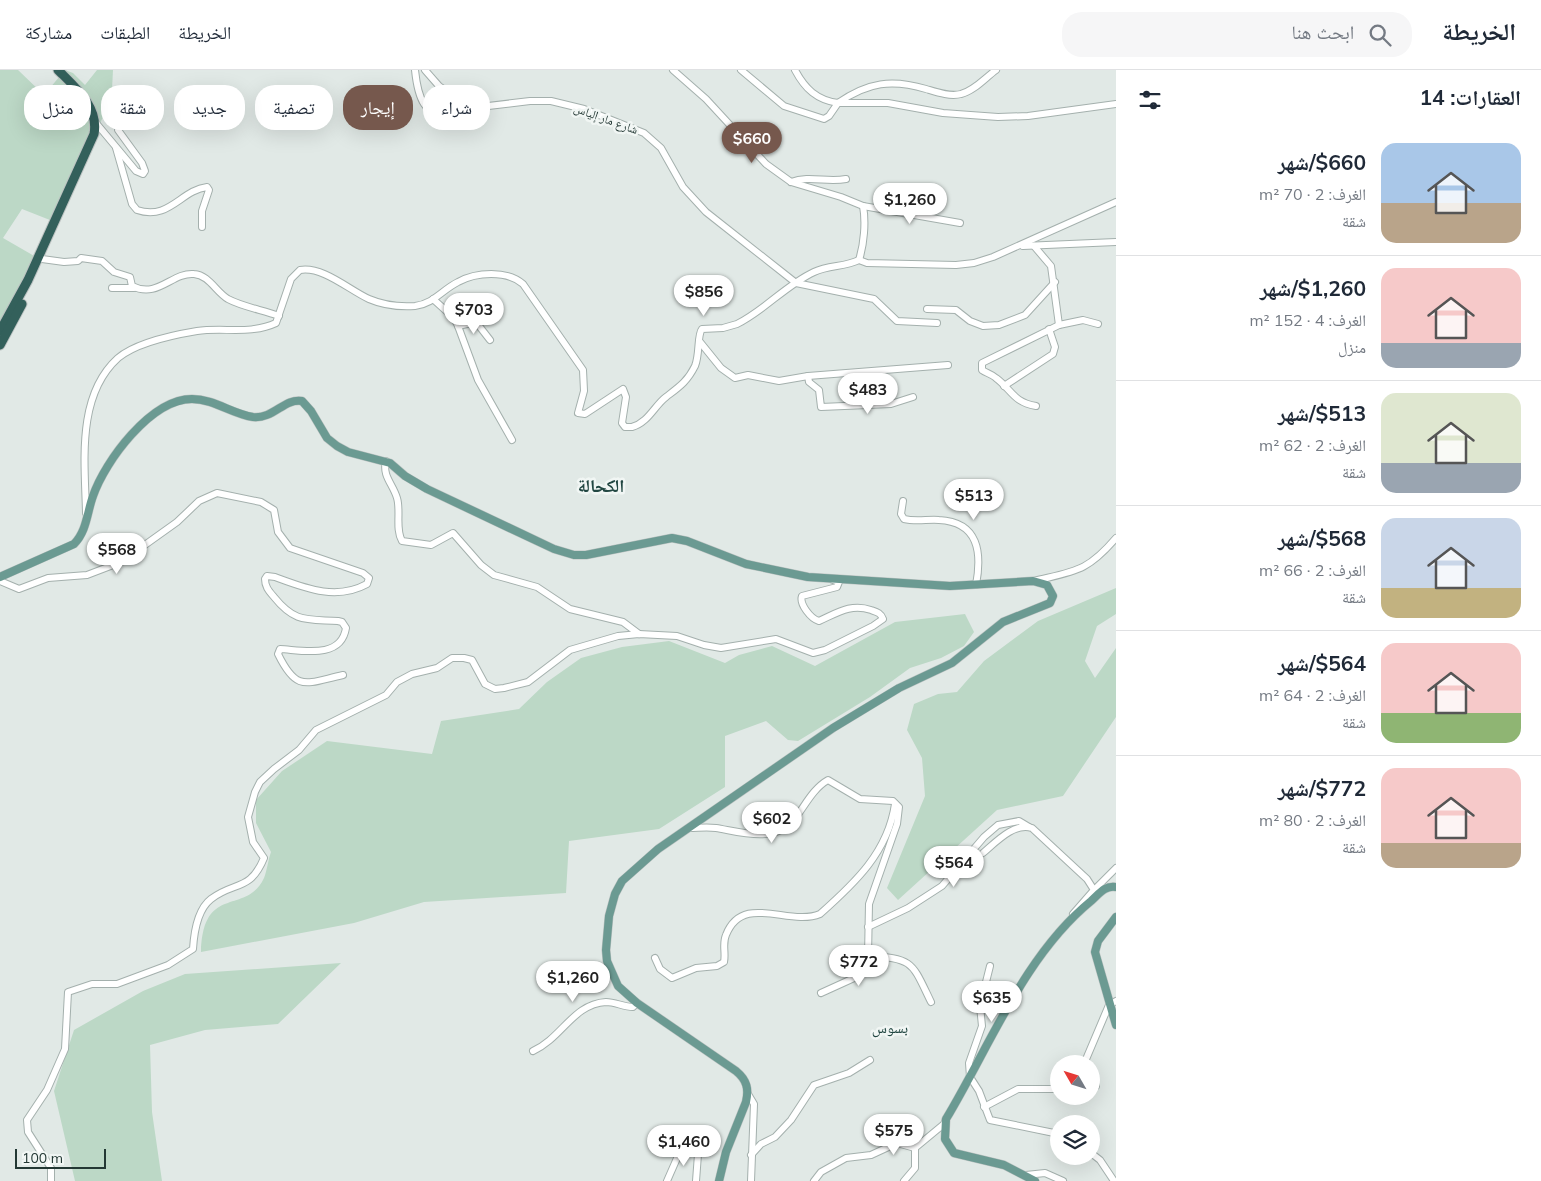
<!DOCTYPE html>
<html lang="ar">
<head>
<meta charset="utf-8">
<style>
	body { margin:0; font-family:Mulish,"Noto Naskh Arabic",sans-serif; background:#f6f6f7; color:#1f2937; direction:rtl; height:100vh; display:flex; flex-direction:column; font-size:19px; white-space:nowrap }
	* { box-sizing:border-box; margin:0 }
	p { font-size:16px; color:#747a83 }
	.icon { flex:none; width:28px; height:28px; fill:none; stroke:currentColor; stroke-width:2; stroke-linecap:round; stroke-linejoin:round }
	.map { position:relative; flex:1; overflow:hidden; direction:ltr }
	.drawer { display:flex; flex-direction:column; background:#fff; width:425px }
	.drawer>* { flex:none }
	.hud { position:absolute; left:15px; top:15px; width:475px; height:45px; direction:rtl; display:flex; gap:10px }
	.needle { width:32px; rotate:309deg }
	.fabs { position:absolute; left:1050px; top:985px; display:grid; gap:10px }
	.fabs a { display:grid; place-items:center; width:50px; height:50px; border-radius:50%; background:#fff; box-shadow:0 5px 20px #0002; font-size:25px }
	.scale { position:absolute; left:15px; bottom:12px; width:91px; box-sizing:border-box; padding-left:5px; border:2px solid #233834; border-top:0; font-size:14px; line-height:18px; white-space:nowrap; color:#233834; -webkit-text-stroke:4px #f1f6f4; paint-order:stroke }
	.price { position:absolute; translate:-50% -42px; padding:0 11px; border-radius:18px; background:#fff; color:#222; font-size:16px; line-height:32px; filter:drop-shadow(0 1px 2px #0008) }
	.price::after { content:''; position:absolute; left:50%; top:30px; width:15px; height:11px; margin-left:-8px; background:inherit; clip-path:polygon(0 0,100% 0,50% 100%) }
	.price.on { background:#76584d; color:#fff }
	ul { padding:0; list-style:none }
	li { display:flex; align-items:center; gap:15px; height:125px; padding:0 20px }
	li+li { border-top:1px solid #e0e1e3 }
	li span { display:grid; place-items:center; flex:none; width:140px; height:100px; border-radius:15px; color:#555 }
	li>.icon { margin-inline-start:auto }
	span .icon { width:60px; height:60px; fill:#fffc; stroke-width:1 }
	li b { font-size:21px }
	h2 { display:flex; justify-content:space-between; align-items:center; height:60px; padding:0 20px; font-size:21px }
	.pill { padding:0 18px; border-radius:20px; background:#fff; box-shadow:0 5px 20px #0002; font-size:18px; line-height:45px }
	.pill.on { background:#76584d; color:#fff }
	header { display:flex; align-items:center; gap:30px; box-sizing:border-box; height:70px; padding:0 25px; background:#fff; border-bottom:1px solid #e0e1e3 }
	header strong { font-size:24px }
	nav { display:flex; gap:28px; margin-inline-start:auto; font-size:18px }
	.search { width:350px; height:45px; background:#f6f6f7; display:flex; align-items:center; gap:12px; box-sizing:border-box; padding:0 18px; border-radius:20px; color:#747a83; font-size:19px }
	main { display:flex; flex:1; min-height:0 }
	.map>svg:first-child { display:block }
	.green { fill:#bcd8c6 }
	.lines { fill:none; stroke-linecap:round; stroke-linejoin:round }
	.minor-casing { stroke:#a4b0ad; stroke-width:8 }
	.major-casing { stroke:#bdc3c2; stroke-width:9 }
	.highway-casing { stroke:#bdc3c2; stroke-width:11 }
	.minor { stroke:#fff; stroke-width:6 }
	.major { stroke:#6b9a92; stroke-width:8 }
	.highway { stroke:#33605b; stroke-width:9 }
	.labels { text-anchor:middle; stroke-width:5; stroke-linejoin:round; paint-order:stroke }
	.street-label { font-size:12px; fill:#233834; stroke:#f1f6f4 }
	.quarter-label { font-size:15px; fill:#224742; stroke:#f1f6f4 }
	.district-label { font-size:18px; font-weight:bold; fill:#224742; stroke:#f1f6f4 }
</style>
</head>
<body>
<header>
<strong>الخريطة</strong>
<div class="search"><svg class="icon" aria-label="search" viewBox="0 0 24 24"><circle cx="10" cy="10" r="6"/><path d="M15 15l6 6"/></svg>ابحث هنا</div>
<nav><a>الخريطة</a><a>الطبقات</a><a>مشاركة</a></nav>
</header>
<main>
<section class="drawer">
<h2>العقارات: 14<svg class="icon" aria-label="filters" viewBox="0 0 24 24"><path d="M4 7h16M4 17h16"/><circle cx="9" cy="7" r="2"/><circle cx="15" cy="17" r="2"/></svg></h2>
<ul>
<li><span style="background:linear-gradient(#a9c7e8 60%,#b9a48a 0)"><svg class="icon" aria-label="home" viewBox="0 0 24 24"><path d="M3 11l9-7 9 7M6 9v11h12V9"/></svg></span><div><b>$660/شهر</b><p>الغرف: 2 · 70 m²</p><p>شقة</p></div></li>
<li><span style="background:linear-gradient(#f6c9c9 75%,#9aa5b1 0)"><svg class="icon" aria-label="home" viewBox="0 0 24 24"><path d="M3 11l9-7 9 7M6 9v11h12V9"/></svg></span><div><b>$1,260/شهر</b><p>الغرف: 4 · 152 m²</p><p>منزل</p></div></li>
<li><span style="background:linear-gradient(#dfe7d0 70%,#9aa5b1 0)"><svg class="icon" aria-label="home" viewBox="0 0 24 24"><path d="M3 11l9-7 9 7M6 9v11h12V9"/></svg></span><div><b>$513/شهر</b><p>الغرف: 2 · 62 m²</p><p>شقة</p></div></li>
<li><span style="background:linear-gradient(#c9d6e8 70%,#c2b280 0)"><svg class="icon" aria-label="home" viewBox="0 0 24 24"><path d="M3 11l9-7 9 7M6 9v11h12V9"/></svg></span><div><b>$568/شهر</b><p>الغرف: 2 · 66 m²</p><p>شقة</p></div></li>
<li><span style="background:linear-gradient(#f6c9c9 70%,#8fb573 0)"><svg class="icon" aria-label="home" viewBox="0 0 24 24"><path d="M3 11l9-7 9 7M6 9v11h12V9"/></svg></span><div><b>$564/شهر</b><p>الغرف: 2 · 64 m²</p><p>شقة</p></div></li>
<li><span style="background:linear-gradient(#f6c9c9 75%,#b9a48a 0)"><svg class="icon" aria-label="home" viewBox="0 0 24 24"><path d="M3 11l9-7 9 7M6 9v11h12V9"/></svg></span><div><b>$772/شهر</b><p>الغرف: 2 · 80 m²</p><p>شقة</p></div></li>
</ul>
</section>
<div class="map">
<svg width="1116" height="1111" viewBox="0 0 1116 1111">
	<rect width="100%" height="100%" fill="#e1e9e6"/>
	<g class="green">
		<path d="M 0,0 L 18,0 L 44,25 L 65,0 L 73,3 L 85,15 L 97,0 L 113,0 L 111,39 L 102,49 L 55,152 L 22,139 L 3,168 L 36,187 L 0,258 Z"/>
		<path d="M 1116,518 L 1116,544 L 1097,556 L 1085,591 L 1095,608 L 1116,578 L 1116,647 L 1063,726 L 997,740 L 898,830 L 887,818 L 925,726 L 922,688 L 907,660 L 914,634 L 938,624 L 957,622 L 984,591 L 1038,551 Z"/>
		<path d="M 965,544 L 974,562 L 964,576 L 941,588 L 910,598 L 870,627 L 798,671 L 788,670 L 766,651 L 725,666 L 725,717 L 659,759 L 569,771 L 566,823 L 424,832 L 354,853 L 201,882 C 203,813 246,846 264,808 C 267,801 268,790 271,782 L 256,753 L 256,730 L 282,701 L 327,671 L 432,684 L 441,651 L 519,639 L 547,612 L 581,588 L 622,577 L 669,571 L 725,593 L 739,585 L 772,576 L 815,596 L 895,552 Z"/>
		<path d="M 341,893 L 278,954 L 205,960 L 150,975 L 152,1042 L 162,1111 L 75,1111 L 54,1021 L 74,960 L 143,921 L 185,904 Z"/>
	</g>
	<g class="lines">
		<g class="minor-casing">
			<g id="minor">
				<path d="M 415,0 C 418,29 423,44 454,52"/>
				<path d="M 425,0 L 439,16 L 452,25 L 480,37 L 530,31 L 551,31 L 584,39 L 644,63 L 661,78 L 683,117 L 706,142 L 796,213 L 874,229 L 897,251 L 937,253"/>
				<path d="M 673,0 L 706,29 L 766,94 L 791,112 L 841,127 L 863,136 L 960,153"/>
				<path d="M 741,0 L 784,36 L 824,49 L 829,46 L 838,33 L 888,33 L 943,43 L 998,47 L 1028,46 L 1116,34"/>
				<path d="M 795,0 C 805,19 817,30 838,33 C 868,12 892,9 926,19 C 936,22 950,27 961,24 C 974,21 985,8 996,0"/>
				<path d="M 96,53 L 136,101 L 143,104 L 145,101 L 142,93 L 118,60 L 119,56 L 127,50"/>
				<path d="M 116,78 L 132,134 L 137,140 C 169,151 181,120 207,117 L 209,120 L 202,141 L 202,157"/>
				<path d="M 791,112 C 810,105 827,113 846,109"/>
				<path d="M 1023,176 L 1116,172"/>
				<path d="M 1034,176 L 1051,196 L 1059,255"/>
				<path d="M 42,189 L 64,192 L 78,191 L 81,188 L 102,191 L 114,202 L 130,207 L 132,216 C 158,229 172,202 194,204 C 209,205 216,222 228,229 C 243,237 263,240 279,246"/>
				<path d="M 859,190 C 864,174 866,152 863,136"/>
				<path d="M 112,218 L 134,218"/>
				<path d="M 433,229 L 454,248 L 458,256 L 478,310 L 512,370"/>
				<path d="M 927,239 L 956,240 L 970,251 L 983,256 L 999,255 L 1025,245 L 1055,212"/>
				<path d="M 458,256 L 476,252 L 490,270"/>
				<path d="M 700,272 L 721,298 L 735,308 L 748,305 L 779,311 L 808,306 L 948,295"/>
				<path d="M 808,306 L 809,312 L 819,320 L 821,337 L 891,334 L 913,327"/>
				<path d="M 1004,316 L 1053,284 L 1055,277 L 1049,259"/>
				<path d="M 1036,336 C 1013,332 1012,320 996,308 C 992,304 986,303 982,300 L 982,293 L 1059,255 L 1083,250 L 1098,254"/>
				<path d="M 386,391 C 382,406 393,414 397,428 C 401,441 395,459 402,471 L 431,475 L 453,463 L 481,495 L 494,505 L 537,517 L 570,539 L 623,552 L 639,564"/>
				<path d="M 903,431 L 901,444 L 904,449 C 916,452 928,449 939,450 C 979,452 982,483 976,515"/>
				<path d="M 86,443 C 85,393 76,326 118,288 C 137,272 173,265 197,261 C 224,257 250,265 276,253 L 291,209 L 300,200 C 323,196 349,220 369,229 C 383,235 400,237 415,236 C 433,234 442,220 458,212 C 476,202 507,200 523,214 L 583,300 L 584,321 L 578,343 L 585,344 L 623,319 L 626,327 L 622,353 L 625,357 L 632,357 C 648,353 655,335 666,327 C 679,317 687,312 695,296 C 700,284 697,265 702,259 L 723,258 L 737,254 C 765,240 786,215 814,202 C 829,195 845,197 859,190 L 867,193 L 956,195 L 974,193 L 993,187 L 1116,132"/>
				<path d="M 0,511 L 19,519 L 48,508 L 87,505 L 121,492 L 177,452 L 199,431 L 217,423 L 261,432 L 274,440 L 278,462 L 290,478 L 363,503 L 369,508 L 367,514 C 336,531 305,518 275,507 L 267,506 L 265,509 C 265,517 269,521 274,527 C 295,553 306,549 338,551 L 342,552 L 346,558 C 341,590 301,580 280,579 L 278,584 C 297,623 306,613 343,605"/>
				<path d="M 1034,511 C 1075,501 1087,502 1116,468"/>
				<path d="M 689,758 C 698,758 707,757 716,758 C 740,762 774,773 793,751 C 804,738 812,719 828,710 L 860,729 L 893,731 L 899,737 L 897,754 L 869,834 L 868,886 L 866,897 L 854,908 L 821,923"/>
				<path d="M 983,783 C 995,773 1014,752 1032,758 L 1087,809 L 1094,820 L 1073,844"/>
				<path d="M 1094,820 L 1116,798"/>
				<path d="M 868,857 L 908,838 L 942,816 L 984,767 L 998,755 L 1019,751 L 1029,757"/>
				<path d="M 868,886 C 914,888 912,893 931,932"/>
				<path d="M 655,888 L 660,899 L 672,908 L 696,898 L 717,896 L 724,892 C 726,883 722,874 726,865 C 743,822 789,857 820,844 C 855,813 888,782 895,734"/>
				<path d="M 990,896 L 980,936 L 982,956 L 969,993 L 970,1007 L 979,1021 L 990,1050 L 1059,1064"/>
				<path d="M 533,981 C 562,968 573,934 606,932 C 615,932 624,937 633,937 L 637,933"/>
				<path d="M 1084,994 L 1109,935 L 1116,931"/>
				<path d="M 1091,1016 L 1096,1016"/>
				<path d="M 748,1024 L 754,1034 L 751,1111"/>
				<path d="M 984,1037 L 1018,1019 L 1059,1019"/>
				<path d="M 1091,1083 L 1100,1090 L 1114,1111"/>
				<path d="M 751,1085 L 761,1074 L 775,1067 L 791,1050 L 814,1015 L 849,1003 L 870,990"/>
				<path d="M 1026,1105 L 1045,1103 L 1063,1111"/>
				<path d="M 51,1111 L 51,1098 L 28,1062 L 27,1050 L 47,1020 L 65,979 L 68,922 L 92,914 L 117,914 L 168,895 L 193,879 C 194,863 198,839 211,829 C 234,811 250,822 264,788 L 253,772 L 248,747 L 255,722 L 260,712 L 274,699 L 299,680 L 316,660 L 386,625 L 397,612 L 412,604 L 437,598 L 452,588 L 464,588 L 472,590 L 485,614 L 495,619 L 504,618 L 528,612 L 570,580 L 618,566 L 639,564 L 677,566 L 704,575 L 721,578 L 776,569 L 813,583 L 825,580 L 873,556 L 883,549 C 881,543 877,542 871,540 C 851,533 837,543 819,551 C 811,549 799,534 802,526 L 837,517 L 839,512 L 833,510"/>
				<path d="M 667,1111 L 685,1070 L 695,1065 L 699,1071 L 696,1111"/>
				<path d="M 814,1111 L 821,1102 L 846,1088 L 871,1085 L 897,1073 L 915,1078 L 944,1054 L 946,1049"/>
				<path d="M 904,1111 L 915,1098 L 915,1078"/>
			</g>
		</g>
		<g class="major-casing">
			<g id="major">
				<path d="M 0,507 L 74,474 C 87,461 87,442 93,426 C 105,391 151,329 192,329 C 214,329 232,344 253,347 C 274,349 284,328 302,331 L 311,341 L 327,368 L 337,376 L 348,382 L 390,393 L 405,406 L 427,419 L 554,479 L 574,485 L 586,485 L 672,468 L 687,471 L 746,494 L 808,507 L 950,516 L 1033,511 L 1047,515 L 1053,526 L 1050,533 L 1003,552 L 952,593 L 899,618 L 833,658 L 658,779 L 622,811 L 615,824 L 609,846 L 606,880 L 607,891 L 618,916 L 637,933 L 736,1001 C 747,1010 749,1019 746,1032 L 726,1082 L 719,1111"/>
				<path d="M 1116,847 L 1098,871 L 1095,882 L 1116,955"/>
				<path d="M 1035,1111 L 1004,1095 L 954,1083 L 945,1069 L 946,1049 C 990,976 1024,886 1091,831 C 1099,824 1105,815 1116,817"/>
			</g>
		</g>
		<g class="highway-casing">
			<g id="highway">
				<path d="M 0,261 L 28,210 L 94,64 C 99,37 76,18 58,0"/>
				<path d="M 0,275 L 22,234"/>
			</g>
		</g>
		<use href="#minor" class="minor"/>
		<use href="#major" class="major"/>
		<use href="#highway" class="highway"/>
	</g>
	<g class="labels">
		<g class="street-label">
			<text transform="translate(606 49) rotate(20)" y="4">شارع مار إلياس</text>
		</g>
		<g class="quarter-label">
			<text x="890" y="963">بسوس</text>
		</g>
		<g class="district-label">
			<text x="601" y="422">الكحالة</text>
		</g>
	</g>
</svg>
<div class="fabs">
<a><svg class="needle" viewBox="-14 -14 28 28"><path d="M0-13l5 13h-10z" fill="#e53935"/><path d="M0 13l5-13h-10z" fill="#747a83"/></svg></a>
<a><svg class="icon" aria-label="layers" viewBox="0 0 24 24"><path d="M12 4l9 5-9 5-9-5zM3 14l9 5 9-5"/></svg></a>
</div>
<div class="scale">100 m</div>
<b class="price on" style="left:752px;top:94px">$660</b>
<b class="price" style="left:910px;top:155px">$1,260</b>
<b class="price" style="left:704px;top:247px">$856</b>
<b class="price" style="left:474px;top:265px">$703</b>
<b class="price" style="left:868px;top:345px">$483</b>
<b class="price" style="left:974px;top:451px">$513</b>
<b class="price" style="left:117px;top:505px">$568</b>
<b class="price" style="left:772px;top:774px">$602</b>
<b class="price" style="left:954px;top:818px">$564</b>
<b class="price" style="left:859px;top:917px">$772</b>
<b class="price" style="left:573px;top:933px">$1,260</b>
<b class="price" style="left:992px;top:953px">$635</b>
<b class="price" style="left:894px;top:1086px">$575</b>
<b class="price" style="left:684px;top:1097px">$1,460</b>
<div class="hud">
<a class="pill">شراء</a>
<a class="pill on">إيجار</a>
<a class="pill">تصفية</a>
<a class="pill">جديد</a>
<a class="pill">شقة</a>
<a class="pill">منزل</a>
</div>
</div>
</main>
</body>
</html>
